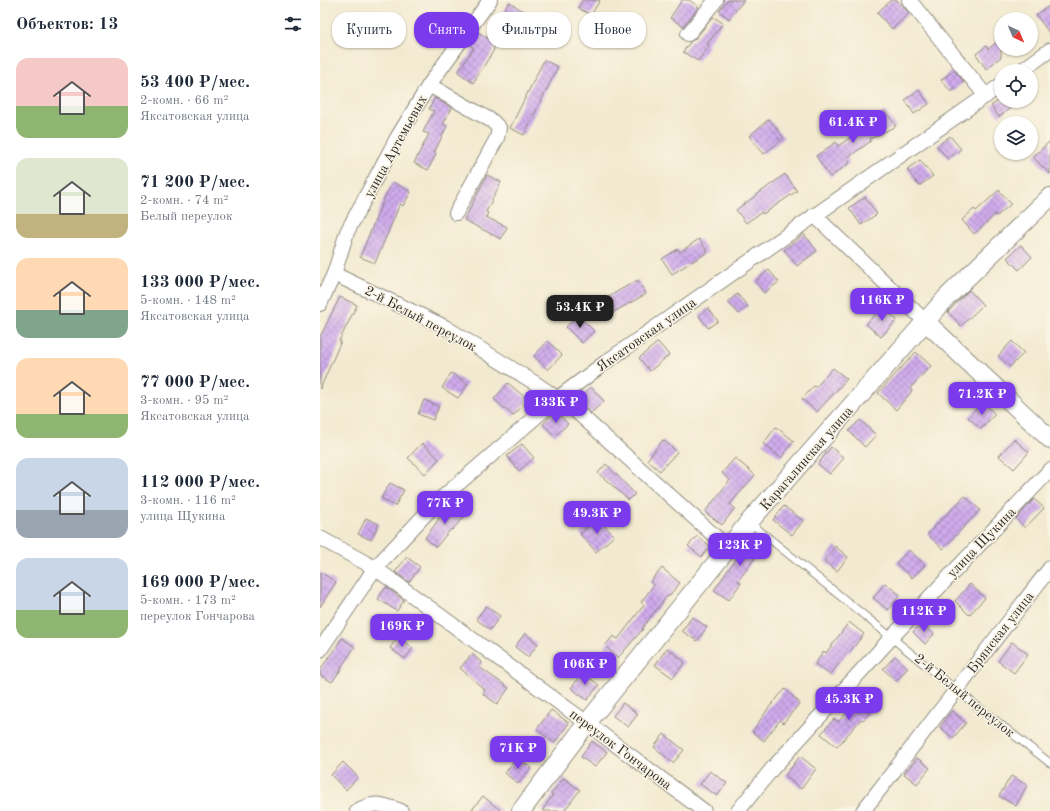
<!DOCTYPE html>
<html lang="ru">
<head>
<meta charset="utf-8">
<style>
	body { margin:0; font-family:"Old Standard TT",serif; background:#f6f6f7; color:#1f2937; height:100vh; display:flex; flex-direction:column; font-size:15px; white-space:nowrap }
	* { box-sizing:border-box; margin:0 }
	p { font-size:13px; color:#747a83 }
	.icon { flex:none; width:22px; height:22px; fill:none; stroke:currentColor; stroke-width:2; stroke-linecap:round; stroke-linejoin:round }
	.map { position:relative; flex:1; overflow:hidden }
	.panel { display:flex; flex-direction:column; background:#fff; width:320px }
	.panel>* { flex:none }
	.hud { position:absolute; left:12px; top:12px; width:380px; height:36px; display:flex; gap:8px }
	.needle { width:26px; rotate:136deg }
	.controls { position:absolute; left:674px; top:12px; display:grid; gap:8px }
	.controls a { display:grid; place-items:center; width:44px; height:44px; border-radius:50%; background:#fff; box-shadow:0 1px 3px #0004; font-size:20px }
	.price { position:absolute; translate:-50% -34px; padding:0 9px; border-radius:8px; background:#7c3aed; color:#fff; font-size:13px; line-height:26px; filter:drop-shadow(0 1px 2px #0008) }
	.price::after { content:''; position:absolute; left:50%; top:24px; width:12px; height:9px; margin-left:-6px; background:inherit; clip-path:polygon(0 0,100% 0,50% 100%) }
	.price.on { background:#222; color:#fff }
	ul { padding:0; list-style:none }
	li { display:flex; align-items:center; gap:12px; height:100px; padding:0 16px }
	li span { display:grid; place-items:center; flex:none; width:112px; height:80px; border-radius:12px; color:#555 }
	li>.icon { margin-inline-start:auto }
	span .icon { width:48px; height:48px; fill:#fffc; stroke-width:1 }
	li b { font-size:17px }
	h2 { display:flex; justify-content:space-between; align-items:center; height:48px; padding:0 16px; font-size:17px }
	.pill { padding:0 14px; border-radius:16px; background:#fff; box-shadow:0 1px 3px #0004; font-size:14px; line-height:36px }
	.pill.on { background:#7c3aed; color:#fff }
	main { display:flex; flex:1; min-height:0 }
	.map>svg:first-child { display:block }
	.building { fill:url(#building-cross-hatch) }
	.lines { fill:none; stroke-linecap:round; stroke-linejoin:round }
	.service-casing { stroke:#8e8a7e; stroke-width:9 }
	.minor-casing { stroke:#8e8a7e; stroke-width:16 }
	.tertiary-casing { stroke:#8e8a7e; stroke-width:20 }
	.service { stroke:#fff; stroke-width:7 }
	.minor { stroke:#fff; stroke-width:14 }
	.tertiary { stroke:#fff; stroke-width:18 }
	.labels { text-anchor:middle; stroke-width:3; stroke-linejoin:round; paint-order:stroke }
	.street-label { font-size:14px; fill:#2b2b2b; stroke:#fcf5e5 }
</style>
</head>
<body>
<main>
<section class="panel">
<h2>Объектов: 13<svg class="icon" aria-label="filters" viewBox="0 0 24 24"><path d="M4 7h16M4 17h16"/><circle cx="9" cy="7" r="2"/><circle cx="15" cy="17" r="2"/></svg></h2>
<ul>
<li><span style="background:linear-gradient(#f6c9c9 60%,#8fb573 0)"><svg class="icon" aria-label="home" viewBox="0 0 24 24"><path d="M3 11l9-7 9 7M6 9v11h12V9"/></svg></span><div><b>53 400 ₽/мес.</b><p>2-комн. · 66 m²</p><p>Яксатовская улица</p></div></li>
<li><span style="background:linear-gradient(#dfe7d0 70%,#c2b280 0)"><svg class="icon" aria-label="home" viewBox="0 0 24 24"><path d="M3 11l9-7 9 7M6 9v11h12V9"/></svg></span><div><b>71 200 ₽/мес.</b><p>2-комн. · 74 m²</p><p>Белый переулок</p></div></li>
<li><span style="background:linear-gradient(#ffd9b3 65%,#7fa58c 0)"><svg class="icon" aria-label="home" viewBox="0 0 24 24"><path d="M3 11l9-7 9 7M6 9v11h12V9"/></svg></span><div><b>133 000 ₽/мес.</b><p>5-комн. · 148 m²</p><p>Яксатовская улица</p></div></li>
<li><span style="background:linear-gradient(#ffd9b3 70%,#8fb573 0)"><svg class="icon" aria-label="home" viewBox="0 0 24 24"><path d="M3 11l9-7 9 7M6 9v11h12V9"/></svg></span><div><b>77 000 ₽/мес.</b><p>3-комн. · 95 m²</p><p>Яксатовская улица</p></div></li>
<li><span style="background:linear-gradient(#c9d6e8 65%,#9aa5b1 0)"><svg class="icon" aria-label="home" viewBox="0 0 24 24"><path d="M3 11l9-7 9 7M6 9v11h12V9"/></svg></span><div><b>112 000 ₽/мес.</b><p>3-комн. · 116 m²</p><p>улица Щукина</p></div></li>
<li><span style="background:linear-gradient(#c9d6e8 65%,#8fb573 0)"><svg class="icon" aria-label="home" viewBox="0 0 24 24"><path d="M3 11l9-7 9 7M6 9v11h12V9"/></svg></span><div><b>169 000 ₽/мес.</b><p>5-комн. · 173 m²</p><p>переулок Гончарова</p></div></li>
</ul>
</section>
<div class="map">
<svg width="730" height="811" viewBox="0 0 730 811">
	<defs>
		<pattern id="building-cross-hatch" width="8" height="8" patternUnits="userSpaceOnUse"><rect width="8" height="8" fill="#d0abed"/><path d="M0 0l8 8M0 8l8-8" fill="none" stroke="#a98bc0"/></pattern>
	</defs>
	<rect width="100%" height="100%" fill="#fcf5e5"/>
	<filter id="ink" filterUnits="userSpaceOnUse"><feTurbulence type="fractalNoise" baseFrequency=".025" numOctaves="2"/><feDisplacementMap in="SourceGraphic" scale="8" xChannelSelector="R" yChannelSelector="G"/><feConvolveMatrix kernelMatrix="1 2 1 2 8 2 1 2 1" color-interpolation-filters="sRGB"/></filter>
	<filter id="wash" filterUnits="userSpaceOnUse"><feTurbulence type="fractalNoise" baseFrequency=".012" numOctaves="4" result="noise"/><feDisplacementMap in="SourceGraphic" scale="16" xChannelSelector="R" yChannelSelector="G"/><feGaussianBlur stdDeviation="0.9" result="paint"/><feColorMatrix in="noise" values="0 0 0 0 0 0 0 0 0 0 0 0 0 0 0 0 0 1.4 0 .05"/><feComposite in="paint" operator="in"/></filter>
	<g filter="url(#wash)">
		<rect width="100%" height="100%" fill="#f2ead0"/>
		<g id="blocks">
			<g class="building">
				<path d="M 263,0 L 280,0 L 271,15 L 258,8 Z"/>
				<path d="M 362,0 L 369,0 L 379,7 L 363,26 L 350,18 Z"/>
				<path d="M 408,0 L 424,0 L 409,19 L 399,11 Z"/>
				<path d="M 571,0 L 577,0 L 589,13 L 572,29 L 557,13 Z"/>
				<path d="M 189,2 L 206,13 L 197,27 L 180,17 Z"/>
				<path d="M 730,5 L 730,34 L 716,15 Z"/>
				<path d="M 393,17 L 403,23 L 387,44 L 389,46 L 378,61 L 363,52 L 370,42 L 375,39 Z"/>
				<path d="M 158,32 L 177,44 L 173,49 L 174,50 L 153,83 L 138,72 L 154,48 L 149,45 Z"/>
				<path d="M 681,39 L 681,57 L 666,69 L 656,54 L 666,46 L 668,49 Z"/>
				<path d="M 224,60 L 238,67 L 204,135 L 190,128 Z"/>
				<path d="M 634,70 L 644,82 L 631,92 L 621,80 Z"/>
				<path d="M 599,90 L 609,104 L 594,114 L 585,100 Z"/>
				<path d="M 115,98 L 132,108 L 123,124 L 127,126 L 114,153 L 116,154 L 108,170 L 94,163 L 109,134 L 103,132 L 114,111 L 109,109 Z"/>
				<path d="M 678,101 L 699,101 L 679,117 L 671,106 Z"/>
				<path d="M 565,111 L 576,126 L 550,139 L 551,141 L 527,158 L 530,163 L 510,177 L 496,156 L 516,142 L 518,146 L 554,121 L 553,117 Z"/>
				<path d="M 449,119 L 464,138 L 444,154 L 429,136 Z"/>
				<path d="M 630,136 L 641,149 L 628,159 L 617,146 Z"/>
				<path d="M 730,141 L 730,174 L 713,157 Z"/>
				<path d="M 600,160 L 613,176 L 599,186 L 587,169 Z"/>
				<path d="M 465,174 L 477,191 L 443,214 L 442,212 L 426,223 L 416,210 Z"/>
				<path d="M 167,175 L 181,182 L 166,212 L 168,213 L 166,217 L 187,227 L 181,239 L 144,220 Z"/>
				<path d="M 73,182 L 91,192 L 83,206 L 80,204 L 55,263 L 40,257 L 65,196 Z"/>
				<path d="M 679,190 L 691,204 L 677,216 L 676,214 L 654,234 L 642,220 L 654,209 L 656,211 Z"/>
				<path d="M 545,197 L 557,214 L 541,225 L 529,208 Z"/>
				<path d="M 484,234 L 497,251 L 477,266 L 464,250 Z"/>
				<path d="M 379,239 L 388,252 L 352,274 L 342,259 L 358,249 L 360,252 Z"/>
				<path d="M 701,245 L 712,257 L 699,270 L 687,258 Z"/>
				<path d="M 449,270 L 459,282 L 444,293 L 435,281 Z"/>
				<path d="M 318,280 L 326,294 L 292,313 L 284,300 L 298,291 Z"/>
				<path d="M 649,290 L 663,305 L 641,326 L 628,312 Z"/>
				<path d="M 417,294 L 428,306 L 419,314 L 408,302 Z"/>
				<path d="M 20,297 L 37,305 L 19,341 L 21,341 L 0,389 L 0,337 Z"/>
				<path d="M 562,307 L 577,320 L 561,337 L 546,324 Z"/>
				<path d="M 388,308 L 398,321 L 388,328 L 379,316 Z"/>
				<path d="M 258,315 L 274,331 L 262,343 L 246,327 Z"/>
				<path d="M 228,341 L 242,355 L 228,370 L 214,356 Z"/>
				<path d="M 692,341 L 704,353 L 690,367 L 678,356 Z"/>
				<path d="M 338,342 L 349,355 L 330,371 L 319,358 Z"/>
				<path d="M 596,352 L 611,366 L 590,388 L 592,391 L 576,410 L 558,393 Z"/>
				<path d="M 513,368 L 527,379 L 497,412 L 482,399 L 494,386 L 496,387 Z"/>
				<path d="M 131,373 L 148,384 L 138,398 L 122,388 Z"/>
				<path d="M 188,383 L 208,400 L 193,416 L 174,399 Z"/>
				<path d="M 271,387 L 284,401 L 271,413 L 256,400 Z"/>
				<path d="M 104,400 L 119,406 L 113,420 L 98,414 Z"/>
				<path d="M 663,402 L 675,414 L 661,429 L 648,417 Z"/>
				<path d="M 236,411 L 248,424 L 235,436 L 223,424 Z"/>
				<path d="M 540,420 L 556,435 L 545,447 L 529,431 Z"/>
				<path d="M 456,427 L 474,441 L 461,458 L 443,444 Z"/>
				<path d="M 694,439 L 709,452 L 694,469 L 679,456 Z"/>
				<path d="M 343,440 L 357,452 L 340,471 L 327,460 Z"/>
				<path d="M 102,443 L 119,459 L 105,474 L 88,458 Z"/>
				<path d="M 202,444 L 214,458 L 199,471 L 187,456 Z"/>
				<path d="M 511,447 L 524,458 L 510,474 L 498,464 Z"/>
				<path d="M 415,458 L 435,475 L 410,504 L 415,508 L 402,525 L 385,512 L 410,480 L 402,473 Z"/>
				<path d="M 286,464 L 315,494 L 309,500 L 278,473 Z"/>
				<path d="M 70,483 L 84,490 L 75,506 L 61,498 Z"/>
				<path d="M 645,496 L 660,510 L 623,549 L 607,534 Z"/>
				<path d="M 714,499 L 724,508 L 705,528 L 696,519 Z"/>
				<path d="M 130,503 L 145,516 L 132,530 L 131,529 L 116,547 L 105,538 L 119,519 L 118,517 Z"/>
				<path d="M 464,506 L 483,521 L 472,535 L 453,520 Z"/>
				<path d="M 46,518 L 59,524 L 51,540 L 38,534 Z"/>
				<path d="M 278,518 L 294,536 L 276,552 L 260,534 Z"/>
				<path d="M 433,533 L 446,543 L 418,581 L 421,583 L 409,600 L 394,590 L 418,556 L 416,555 Z"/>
				<path d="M 377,536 L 390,546 L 382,557 L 368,546 Z"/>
				<path d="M 515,546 L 528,557 L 517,571 L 504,561 Z"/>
				<path d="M 589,550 L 605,565 L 592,578 L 576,563 Z"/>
				<path d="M 87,557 L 100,567 L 89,582 L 75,572 Z"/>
				<path d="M 342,568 L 360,583 L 348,597 L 347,596 L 322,628 L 323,629 L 298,658 L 285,646 L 293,636 L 298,639 L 324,605 L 321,602 L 334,585 L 330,582 Z"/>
				<path d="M 0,572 L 16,582 L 0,607 Z"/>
				<path d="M 565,583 L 580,595 L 568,610 L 553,598 Z"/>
				<path d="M 650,584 L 665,598 L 649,615 L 635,601 Z"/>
				<path d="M 66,587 L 84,600 L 77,611 L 58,599 Z"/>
				<path d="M 166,606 L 180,616 L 170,630 L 156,619 Z"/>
				<path d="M 372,617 L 387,627 L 377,641 L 362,631 Z"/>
				<path d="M 529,622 L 544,634 L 529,653 L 528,652 L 510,675 L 495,664 L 504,651 L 506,653 Z"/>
				<path d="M 602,623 L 614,634 L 605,644 L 593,632 Z"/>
				<path d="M 205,633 L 218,644 L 208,657 L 195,647 Z"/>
				<path d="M 78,637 L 93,648 L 85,659 L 70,648 Z"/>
				<path d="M 22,638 L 35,647 L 21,667 L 22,668 L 12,682 L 0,675 L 0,670 Z"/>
				<path d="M 692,642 L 708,654 L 694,673 L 678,661 Z"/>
				<path d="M 347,648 L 365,662 L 353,678 L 335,665 Z"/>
				<path d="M 152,654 L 162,663 L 159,667 L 189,688 L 177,704 L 163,694 L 165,690 L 140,668 Z"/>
				<path d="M 575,656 L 588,668 L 576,681 L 563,669 Z"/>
				<path d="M 263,673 L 279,685 L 267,700 L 251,688 Z"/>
				<path d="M 465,689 L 480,703 L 463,723 L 460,720 L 444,741 L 432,732 L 447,710 Z"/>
				<path d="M 544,694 L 557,706 L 543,720 L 541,719 L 517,747 L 501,734 L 514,719 L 518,722 Z"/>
				<path d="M 303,703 L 318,714 L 308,727 L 293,716 Z"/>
				<path d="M 231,710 L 249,723 L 234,743 L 217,729 Z"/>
				<path d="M 632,711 L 646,723 L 633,738 L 620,727 Z"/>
				<path d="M 344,734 L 364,750 L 353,763 L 334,747 Z"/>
				<path d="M 272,741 L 287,752 L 275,767 L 261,757 Z"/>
				<path d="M 480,756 L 496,769 L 481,789 L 465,776 Z"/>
				<path d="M 197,757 L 211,768 L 198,784 L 185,773 Z"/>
				<path d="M 597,758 L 610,768 L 597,784 L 584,774 Z"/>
				<path d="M 23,762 L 38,777 L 26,790 L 11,775 Z"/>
				<path d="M 390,771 L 407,783 L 397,796 L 380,784 Z"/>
				<path d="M 691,776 L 707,785 L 696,806 L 679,796 Z"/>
				<path d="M 244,778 L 260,790 L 244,811 L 222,811 L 233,795 L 231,794 Z"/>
				<path d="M 163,796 L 181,811 L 151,811 Z"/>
			</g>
		</g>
	</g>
	<g filter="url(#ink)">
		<use href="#blocks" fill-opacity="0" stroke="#8e8a7e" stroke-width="1"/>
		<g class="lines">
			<g class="service-casing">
				<path id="service" d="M 429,522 L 635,689 L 730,763"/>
			</g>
			<g class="minor-casing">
				<g id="minor">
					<path d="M 589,0 L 666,96"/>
					<path d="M 368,34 L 396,0"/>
					<path d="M 701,71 L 730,50"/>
					<path d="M 109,85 L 172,121 L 179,128 L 177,138 L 136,213"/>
					<path d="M 494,215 L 605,321"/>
					<path d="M 14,274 L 125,327 L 215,383 L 257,412 L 408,548"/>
					<path d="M 0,304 L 14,274 L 27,232 L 77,138 L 109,85 L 170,0"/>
					<path d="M 0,538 L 55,568 L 267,723 L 384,811"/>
					<path d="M 0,650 L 55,568 L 117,502 L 238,398 L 286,362 L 681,85"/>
					<path d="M 37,811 C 54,801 63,804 81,811"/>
					<path d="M 418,811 L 452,769 L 572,637 L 730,470"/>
					<path d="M 543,811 L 730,568"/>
				</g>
			</g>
			<g class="tertiary-casing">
				<g id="tertiary">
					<path d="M 605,321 L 730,439"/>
					<path d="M 201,811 L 267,723 L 429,522 L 627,297 L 730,197"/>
				</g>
			</g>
			<use href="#service" class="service"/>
			<use href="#minor" class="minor"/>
			<use href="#tertiary" class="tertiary"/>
		</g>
	</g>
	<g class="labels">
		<g class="street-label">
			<text transform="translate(75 146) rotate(-61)" y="5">улица Артемьевых</text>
			<text transform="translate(101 318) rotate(28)" y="5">2-й Белый переулок</text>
			<text transform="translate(326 334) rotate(-35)" y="5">Яксатовская улица</text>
			<text transform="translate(486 458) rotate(-49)" y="5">Карагалинская улица</text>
			<text transform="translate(661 542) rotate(-46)" y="5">улица Щукина</text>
			<text transform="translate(680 632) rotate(-52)" y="5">Брянская улица</text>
			<text transform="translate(645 695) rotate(39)" y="5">2-й Белый переулок</text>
			<text transform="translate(301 749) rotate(37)" y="5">переулок Гончарова</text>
		</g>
	</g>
</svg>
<div class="controls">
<a><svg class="needle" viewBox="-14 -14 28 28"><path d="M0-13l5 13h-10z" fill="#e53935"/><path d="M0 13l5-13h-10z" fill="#747a83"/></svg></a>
<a><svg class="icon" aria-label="locate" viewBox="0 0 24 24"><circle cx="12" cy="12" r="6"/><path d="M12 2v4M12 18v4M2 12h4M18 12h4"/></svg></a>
<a><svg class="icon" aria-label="layers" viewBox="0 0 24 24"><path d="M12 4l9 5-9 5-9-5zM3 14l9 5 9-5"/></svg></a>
</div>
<b class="price" style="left:533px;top:144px">61.4K ₽</b>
<b class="price" style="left:562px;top:322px">116K ₽</b>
<b class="price on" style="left:260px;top:329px">53.4K ₽</b>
<b class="price" style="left:662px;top:416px">71.2K ₽</b>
<b class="price" style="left:236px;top:424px">133K ₽</b>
<b class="price" style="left:125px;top:525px">77K ₽</b>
<b class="price" style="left:277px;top:535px">49.3K ₽</b>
<b class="price" style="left:420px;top:567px">123K ₽</b>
<b class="price" style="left:604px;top:633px">112K ₽</b>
<b class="price" style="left:82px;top:648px">169K ₽</b>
<b class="price" style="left:265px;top:686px">106K ₽</b>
<b class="price" style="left:529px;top:721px">45.3K ₽</b>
<b class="price" style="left:198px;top:770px">71K ₽</b>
<div class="hud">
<a class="pill">Купить</a>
<a class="pill on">Снять</a>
<a class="pill">Фильтры</a>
<a class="pill">Новое</a>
</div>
</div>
</main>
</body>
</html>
